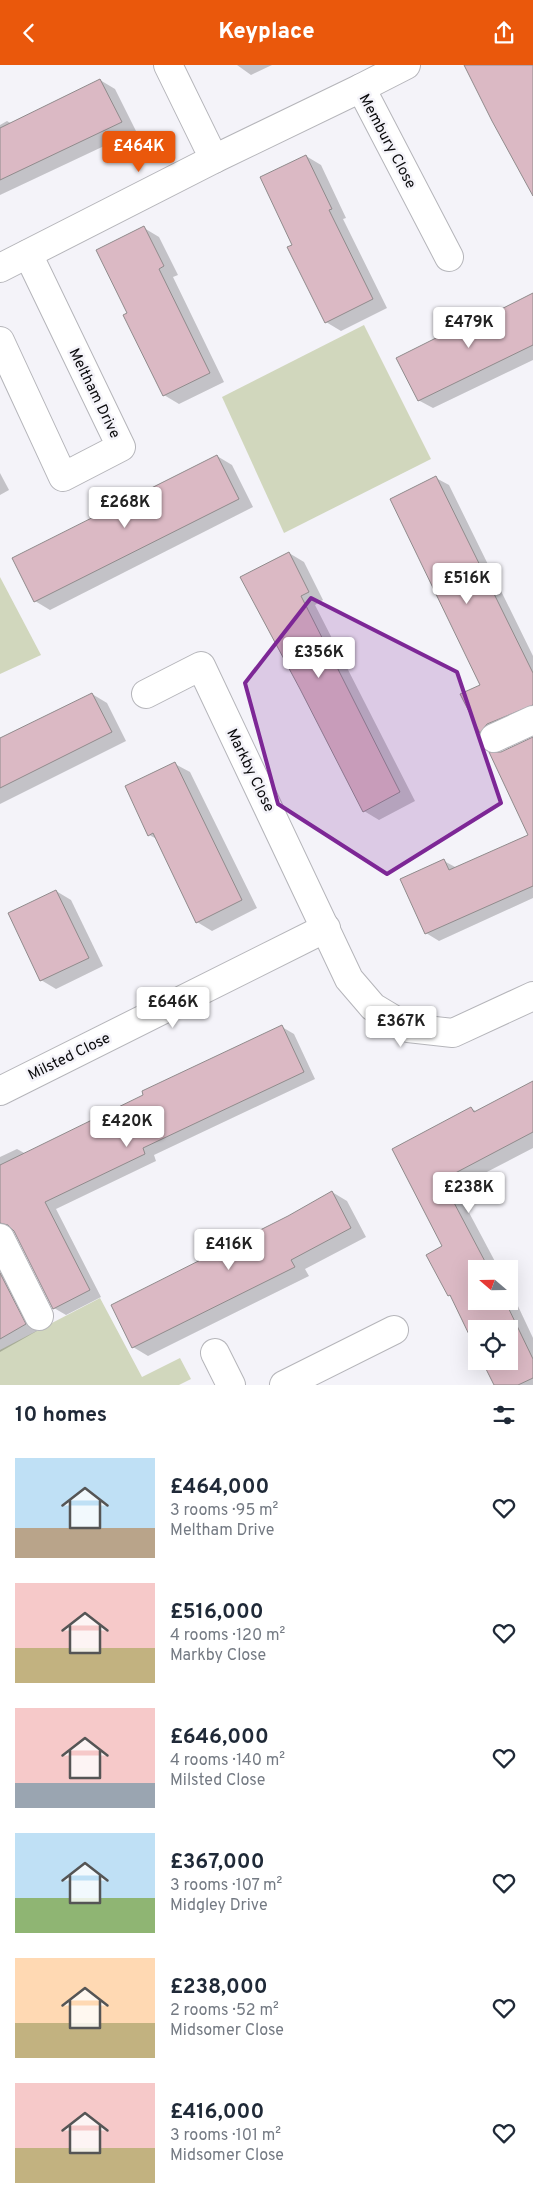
<!DOCTYPE html>
<html lang="en">
<head>
<meta charset="utf-8">
<style>
	body { margin:0; font-family:Overpass,sans-serif; background:#f2f2f3; color:#1f2937; height:100vh; display:flex; flex-direction:column; font-size:19px; white-space:nowrap }
	* { box-sizing:border-box; margin:0 }
	p { font-size:16px; color:#747a83 }
	.icon { flex:none; width:28px; height:28px; fill:none; stroke:currentColor; stroke-width:2; stroke-linecap:round; stroke-linejoin:round }
	.map { position:relative; height:1320px; overflow:hidden }
	.panel { display:flex; flex-direction:column; background:#fff; flex:1 }
	.panel>* { flex:none }
	.needle { width:32px; rotate:290deg }
	.buttons { position:absolute; left:468px; top:1195px; display:grid; gap:10px }
	.buttons a { display:grid; place-items:center; width:50px; height:50px; border-radius:0px; background:#fff; box-shadow:0 5px 20px #0002; font-size:25px }
	.price { position:absolute; translate:-50% -42px; padding:0 11px; border-radius:5px; background:#fff; color:#222; font-size:16px; line-height:32px; filter:drop-shadow(0 1px 2px #0008) }
	.price::after { content:''; position:absolute; left:50%; top:30px; width:15px; height:11px; margin-left:-8px; background:inherit; clip-path:polygon(0 0,100% 0,50% 100%) }
	.price.current { background:#ea580c; color:#fff }
	ul { padding:0; list-style:none }
	li { display:flex; align-items:center; gap:15px; height:125px; padding:0 15px }
	li span { display:grid; place-items:center; flex:none; width:140px; height:100px; border-radius:0px; color:#555 }
	li>.icon { margin-inline-start:auto }
	span .icon { width:60px; height:60px; fill:#fffc; stroke-width:1 }
	li b { font-size:21px }
	h2 { display:flex; justify-content:space-between; align-items:center; height:60px; padding:0 15px; font-size:21px }
	header { display:flex; justify-content:space-between; align-items:center; height:65px; padding:0 15px; background:#ea580c; color:#fff; font-size:22px; font-weight:800 }
	.map>svg:first-child { display:block }
	.green { fill:#d1d7bd }
	.shadow { fill:#0003 }
	.building { fill:#dbb9c4; stroke:#908b8c }
	.lines { fill:none; stroke-linecap:round; stroke-linejoin:round }
	.minor-casing { stroke:#b5b5ba; stroke-width:30 }
	.minor { stroke:#fff; stroke-width:28 }
	.marked { fill:#7d2796; fill-opacity:0.2; stroke:#7d2796; stroke-width:4; stroke-linejoin:round }
	.labels { text-anchor:middle; stroke-width:5; stroke-linejoin:round; paint-order:stroke }
	.street-label { font-size:15px; fill:#0b0b0d; stroke:#f4f3f9 }
</style>
</head>
<body>
<header><svg class="icon" aria-label="back" viewBox="0 0 24 24"><path d="M15 5l-7 7 7 7"/></svg>Keyplace<svg class="icon" aria-label="share" viewBox="0 0 24 24"><path d="M12 15V3M7 8l5-5 5 5M5 13v7h14v-7"/></svg></header>
<div class="map">
<svg width="533" height="1320" viewBox="0 0 533 1320">
	<rect width="100%" height="100%" fill="#f4f3f9"/>
	<g class="green">
		<path d="M 364,260 L 431,394 L 284,468 L 222,332 Z"/>
		<path d="M 0,512 L 41,590 L 0,609 Z"/>
		<path d="M 100,1233 L 142,1312 L 180,1293 L 191,1314 L 179,1320 L 0,1320 L 0,1285 Z"/>
	</g>
	<g class="shadow">
		<path d="M 237,0 L 272,0 L 251,10 Z"/>
		<path d="M 100,15 L 115,24 L 136,66 L 0,130 L 0,60 L 7,56 L 12,59 Z"/>
		<path d="M 306,91 L 321,100 L 346,153 L 343,154 L 387,243 L 341,266 L 326,257 L 294,181 Z"/>
		<path d="M 144,163 L 159,172 L 178,210 L 173,212 L 224,317 L 179,339 L 164,330 L 128,248 Z"/>
		<path d="M 533,229 L 533,295 L 433,343 L 418,335 L 448,268 L 452,271 Z"/>
		<path d="M 217,391 L 232,400 L 253,442 L 50,545 L 35,536 Z"/>
		<path d="M 0,408 L 9,425 L 0,430 Z"/>
		<path d="M 436,413 L 449,420 L 533,591 L 533,651 L 494,674 L 481,667 L 482,620 Z"/>
		<path d="M 289,488 L 304,497 L 323,535 L 315,540 L 415,736 L 379,755 L 364,746 L 302,623 Z"/>
		<path d="M 92,629 L 107,638 L 126,676 L 0,739 L 0,675 Z"/>
		<path d="M 533,674 L 533,833 L 439,876 L 426,868 L 444,796 L 457,803 L 529,771 L 501,688 Z"/>
		<path d="M 175,699 L 190,707 L 257,843 L 212,866 L 197,857 L 157,774 L 149,770 Z"/>
		<path d="M 56,826 L 71,835 L 103,901 L 56,924 L 41,915 Z"/>
		<path d="M 282,962 L 294,969 L 315,1014 L 154,1090 L 156,1096 L 56,1144 L 101,1232 L 66,1250 L 54,1243 L 15,1165 L 5,1165 L 0,1170 L 0,1092 L 17,1084 L 26,1089 Z"/>
		<path d="M 533,1017 L 533,1083 L 456,1123 L 499,1204 L 476,1204 L 476,1236 L 509,1236 L 509,1222 L 533,1273 L 533,1320 L 495,1320 L 509,1296 L 509,1264 L 476,1264 L 476,1281 L 453,1233 L 449,1230 L 443,1182 L 393,1085 L 471,1043 L 477,1047 Z"/>
		<path d="M 332,1127 L 347,1136 L 366,1172 L 305,1204 L 309,1211 L 148,1291 L 133,1282 L 112,1241 L 288,1152 Z"/>
		<path d="M 0,1193 L 37,1266 L 0,1287 Z"/>
	</g>
	<g class="building">
		<path d="M 464,0 L 533,0 L 533,131 L 492,56 Z"/>
		<path d="M 100,14 L 122,57 L 0,115 L 0,63 Z"/>
		<path d="M 306,90 L 332,144 L 329,145 L 373,234 L 325,258 L 287,182 L 292,180 L 260,112 Z"/>
		<path d="M 144,161 L 164,201 L 159,204 L 210,308 L 163,331 L 123,250 L 127,248 L 96,185 Z"/>
		<path d="M 533,228 L 533,280 L 418,336 L 396,293 L 448,267 L 450,270 Z"/>
		<path d="M 217,390 L 239,434 L 34,537 L 12,493 Z"/>
		<path d="M 436,411 L 533,608 L 533,640 L 487,659 L 480,668 L 460,629 L 480,620 L 390,434 Z"/>
		<path d="M 289,487 L 309,527 L 301,531 L 400,727 L 363,747 L 300,624 L 240,512 Z"/>
		<path d="M 92,628 L 112,667 L 0,723 L 0,673 Z"/>
		<path d="M 533,672 L 533,821 L 425,869 L 400,814 L 444,794 L 449,805 L 528,770 L 489,687 L 501,687 Z"/>
		<path d="M 175,697 L 242,835 L 196,858 L 153,768 L 148,771 L 125,721 Z"/>
		<path d="M 56,825 L 89,893 L 40,916 L 8,848 Z"/>
		<path d="M 282,960 L 304,1007 L 143,1083 L 145,1089 L 45,1137 L 90,1225 L 53,1244 L 14,1166 L 8,1160 L 0,1158 L 0,1100 L 143,1030 L 142,1026 Z"/>
		<path d="M 533,1016 L 533,1067 L 442,1115 L 489,1204 L 476,1204 L 476,1236 L 505,1236 L 533,1294 L 533,1313 L 518,1320 L 494,1320 L 482,1296 L 509,1296 L 509,1264 L 476,1264 L 476,1284 L 450,1230 L 448,1231 L 426,1190 L 442,1181 L 392,1084 L 471,1042 L 474,1047 Z"/>
		<path d="M 332,1126 L 351,1163 L 291,1195 L 295,1202 L 132,1283 L 111,1240 L 288,1151 Z"/>
		<path d="M 0,1208 L 26,1259 L 0,1274 Z"/>
	</g>
	<g class="lines">
		<g class="minor-casing">
			<g id="minor">
				<path d="M 361,23 L 406,0"/>
				<path d="M 214,94 L 361,23 L 449,192"/>
				<path d="M 0,203 L 214,94 L 168,0"/>
				<path d="M 0,276 L 63,412 L 121,382 L 28,189"/>
				<path d="M 146,629 L 201,601 L 349,914 L 373,942 L 408,963 L 453,968 L 533,931"/>
				<path d="M 494,673 L 533,655"/>
				<path d="M 0,1026 L 326,863"/>
				<path d="M 0,1173 L 39,1251"/>
				<path d="M 215,1288 L 231,1320"/>
				<path d="M 284,1320 L 394,1265"/>
			</g>
		</g>
		<use href="#minor" class="minor"/>
	</g>
	<path class="marked" d="M 311,533 L 457,607 L 501,738 L 387,809 L 278,739 L 245,618 Z"/>
	<g class="labels">
		<g class="street-label">
			<text transform="translate(388 76) rotate(62)" y="5">Membury Close</text>
			<text transform="translate(95 328) rotate(64)" y="5">Meltham Drive</text>
			<text transform="translate(251 705) rotate(64)" y="5">Markby Close</text>
			<text transform="translate(69 991) rotate(-26)" y="5">Milsted Close</text>
		</g>
	</g>
</svg>
<div class="buttons">
<a><svg class="needle" viewBox="-14 -14 28 28"><path d="M0-13l5 13h-10z" fill="#e53935"/><path d="M0 13l5-13h-10z" fill="#747a83"/></svg></a>
<a><svg class="icon" aria-label="locate" viewBox="0 0 24 24"><circle cx="12" cy="12" r="6"/><path d="M12 2v4M12 18v4M2 12h4M18 12h4"/></svg></a>
</div>
<b class="price current" style="left:139px;top:108px">£464K</b>
<b class="price" style="left:469px;top:284px">£479K</b>
<b class="price" style="left:125px;top:464px">£268K</b>
<b class="price" style="left:467px;top:540px">£516K</b>
<b class="price" style="left:319px;top:614px">£356K</b>
<b class="price" style="left:173px;top:964px">£646K</b>
<b class="price" style="left:401px;top:983px">£367K</b>
<b class="price" style="left:127px;top:1083px">£420K</b>
<b class="price" style="left:469px;top:1149px">£238K</b>
<b class="price" style="left:229px;top:1206px">£416K</b>
</div>
<section class="panel">
<h2>10 homes<svg class="icon" aria-label="filters" viewBox="0 0 24 24"><path d="M4 7h16M4 17h16"/><circle cx="9" cy="7" r="2"/><circle cx="15" cy="17" r="2"/></svg></h2>
<ul>
<li><span style="background:linear-gradient(#bfe0f5 70%,#b9a48a 0)"><svg class="icon" aria-label="home" viewBox="0 0 24 24"><path d="M3 11l9-7 9 7M6 9v11h12V9"/></svg></span><div><b>£464,000</b><p>3 rooms · 95 m²</p><p>Meltham Drive</p></div><svg class="icon" aria-label="heart" viewBox="0 0 24 24"><path d="M12 20l-8-8c-3-5 5-10 8-4 3-6 11-1 8 4z"/></svg></li>
<li><span style="background:linear-gradient(#f6c9c9 65%,#c2b280 0)"><svg class="icon" aria-label="home" viewBox="0 0 24 24"><path d="M3 11l9-7 9 7M6 9v11h12V9"/></svg></span><div><b>£516,000</b><p>4 rooms · 120 m²</p><p>Markby Close</p></div><svg class="icon" aria-label="heart" viewBox="0 0 24 24"><path d="M12 20l-8-8c-3-5 5-10 8-4 3-6 11-1 8 4z"/></svg></li>
<li><span style="background:linear-gradient(#f6c9c9 75%,#9aa5b1 0)"><svg class="icon" aria-label="home" viewBox="0 0 24 24"><path d="M3 11l9-7 9 7M6 9v11h12V9"/></svg></span><div><b>£646,000</b><p>4 rooms · 140 m²</p><p>Milsted Close</p></div><svg class="icon" aria-label="heart" viewBox="0 0 24 24"><path d="M12 20l-8-8c-3-5 5-10 8-4 3-6 11-1 8 4z"/></svg></li>
<li><span style="background:linear-gradient(#bfe0f5 65%,#8fb573 0)"><svg class="icon" aria-label="home" viewBox="0 0 24 24"><path d="M3 11l9-7 9 7M6 9v11h12V9"/></svg></span><div><b>£367,000</b><p>3 rooms · 107 m²</p><p>Midgley Drive</p></div><svg class="icon" aria-label="heart" viewBox="0 0 24 24"><path d="M12 20l-8-8c-3-5 5-10 8-4 3-6 11-1 8 4z"/></svg></li>
<li><span style="background:linear-gradient(#ffd9b3 65%,#c2b280 0)"><svg class="icon" aria-label="home" viewBox="0 0 24 24"><path d="M3 11l9-7 9 7M6 9v11h12V9"/></svg></span><div><b>£238,000</b><p>2 rooms · 52 m²</p><p>Midsomer Close</p></div><svg class="icon" aria-label="heart" viewBox="0 0 24 24"><path d="M12 20l-8-8c-3-5 5-10 8-4 3-6 11-1 8 4z"/></svg></li>
<li><span style="background:linear-gradient(#f6c9c9 65%,#c2b280 0)"><svg class="icon" aria-label="home" viewBox="0 0 24 24"><path d="M3 11l9-7 9 7M6 9v11h12V9"/></svg></span><div><b>£416,000</b><p>3 rooms · 101 m²</p><p>Midsomer Close</p></div><svg class="icon" aria-label="heart" viewBox="0 0 24 24"><path d="M12 20l-8-8c-3-5 5-10 8-4 3-6 11-1 8 4z"/></svg></li>
</ul>
</section>
</body>
</html>
